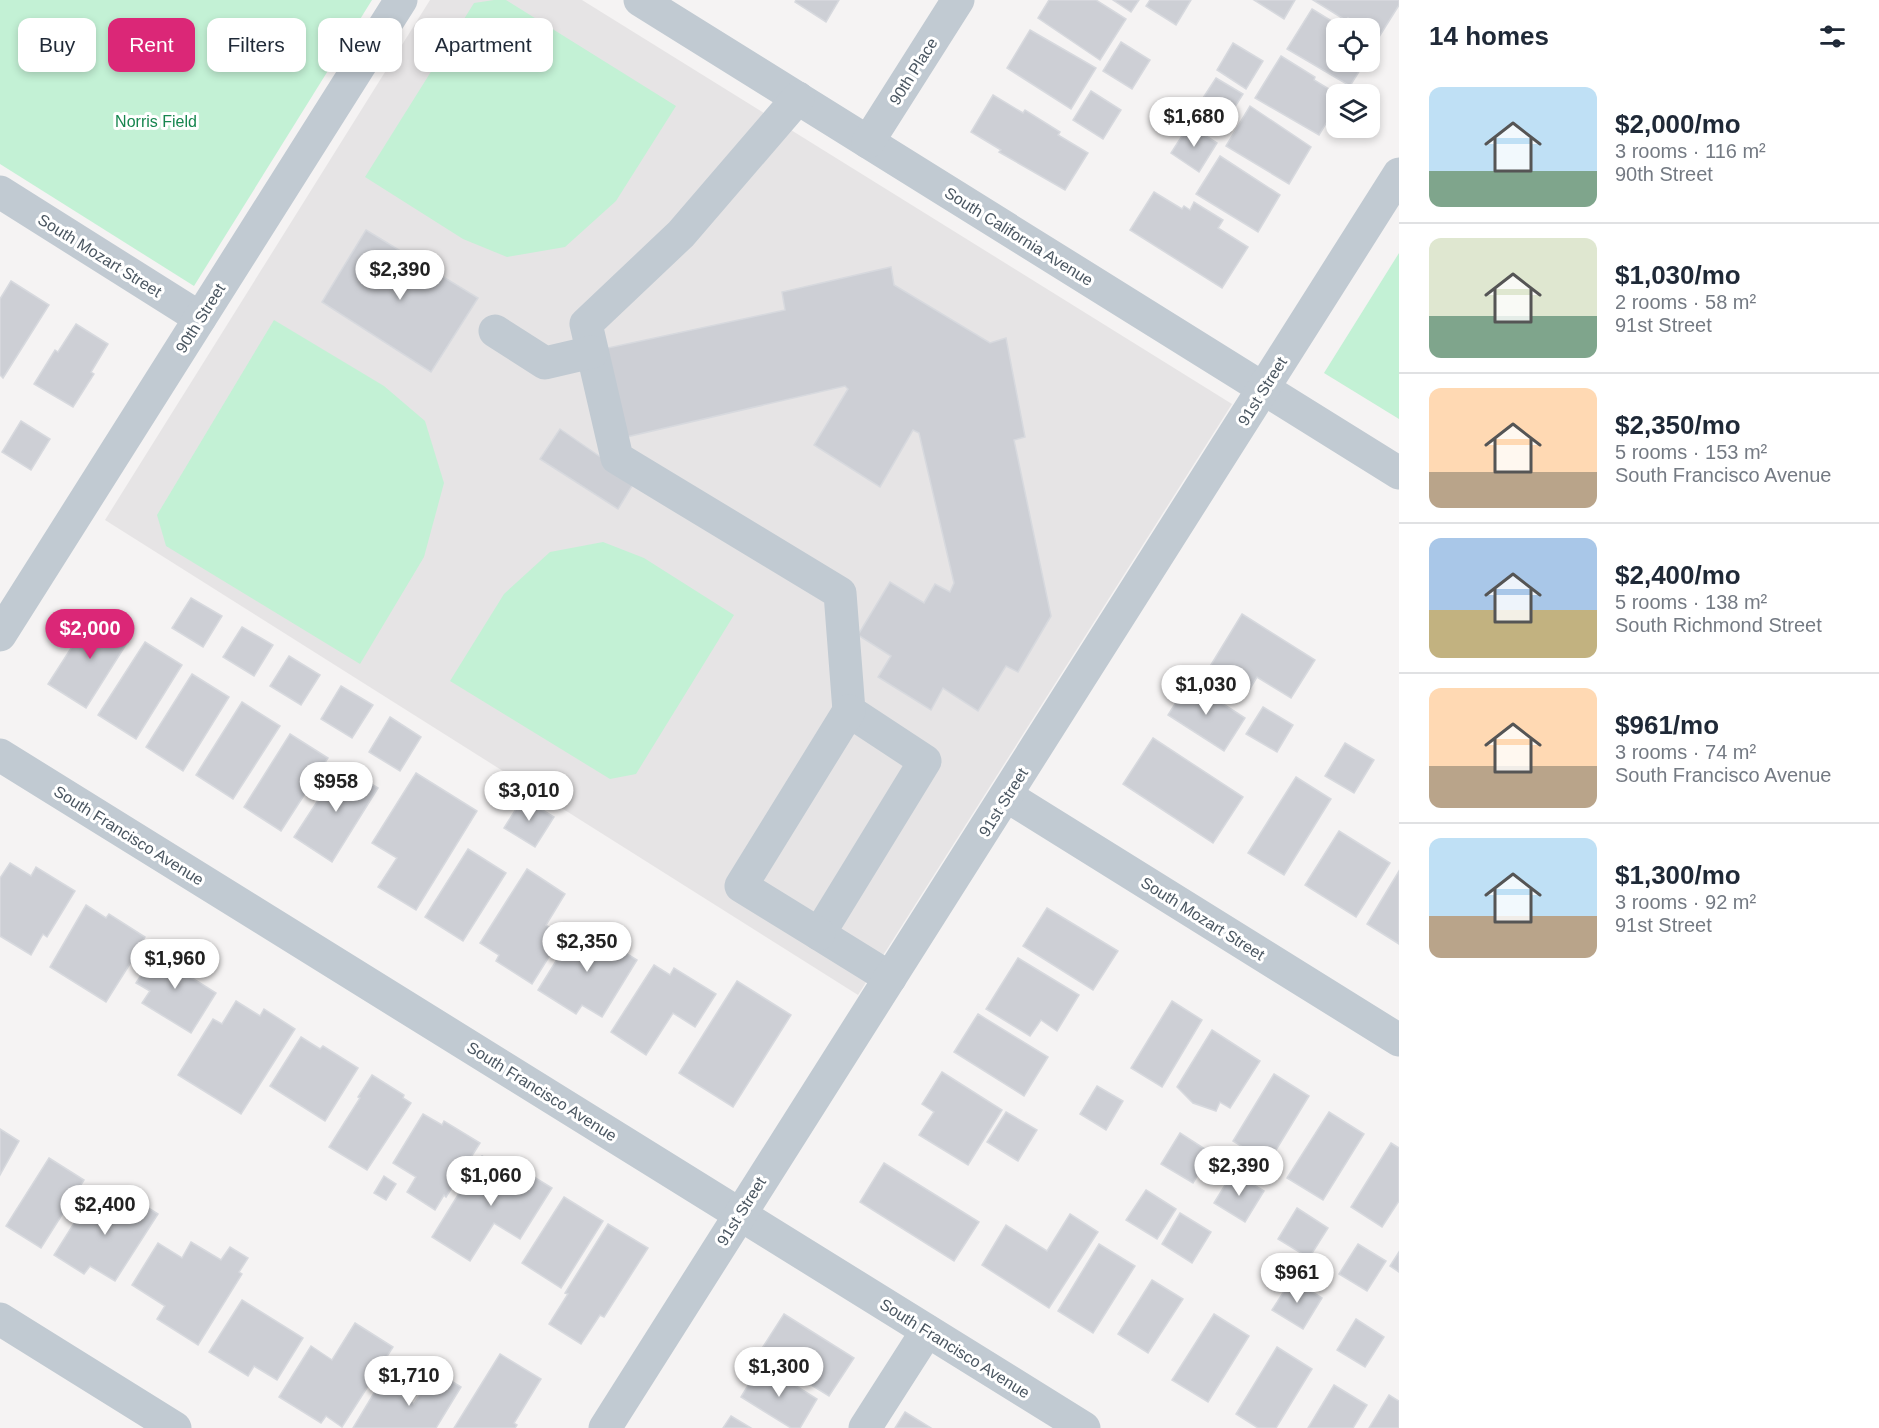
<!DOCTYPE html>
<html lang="en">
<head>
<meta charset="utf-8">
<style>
	body { margin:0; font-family:Arial,sans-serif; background:#f6f6f7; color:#1f2937; height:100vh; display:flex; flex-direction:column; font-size:22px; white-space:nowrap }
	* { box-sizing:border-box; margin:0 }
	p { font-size:20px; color:#747a83 }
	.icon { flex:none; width:33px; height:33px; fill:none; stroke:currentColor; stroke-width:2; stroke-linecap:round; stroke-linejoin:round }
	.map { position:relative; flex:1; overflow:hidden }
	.side { display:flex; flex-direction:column; background:#fff; width:480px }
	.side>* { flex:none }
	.top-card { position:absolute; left:18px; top:18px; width:570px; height:54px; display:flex; gap:12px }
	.buttons { position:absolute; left:1326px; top:18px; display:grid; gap:12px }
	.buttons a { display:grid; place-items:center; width:54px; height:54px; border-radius:12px; background:#fff; box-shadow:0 3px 9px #0003; font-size:30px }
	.price { position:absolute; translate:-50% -51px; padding:0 14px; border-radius:21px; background:#fff; color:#222; font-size:20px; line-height:39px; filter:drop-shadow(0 2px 3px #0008) }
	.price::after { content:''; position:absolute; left:50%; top:36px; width:18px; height:14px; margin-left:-9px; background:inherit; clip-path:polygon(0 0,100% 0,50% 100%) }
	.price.on { background:#db2777; color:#fff }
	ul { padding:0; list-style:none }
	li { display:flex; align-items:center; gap:18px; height:150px; padding:0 30px }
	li+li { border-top:2px solid #e0e1e3 }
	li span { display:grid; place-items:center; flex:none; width:168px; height:120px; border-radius:12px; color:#555 }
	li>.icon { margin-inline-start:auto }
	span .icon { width:72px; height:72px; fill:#fffc; stroke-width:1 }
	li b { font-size:26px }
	h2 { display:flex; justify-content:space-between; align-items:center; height:72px; padding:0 30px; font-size:26px }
	.chip { padding:0 21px; border-radius:12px; background:#fff; box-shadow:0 3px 9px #0003; font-size:21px; line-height:54px }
	.chip.on { background:#db2777; color:#fff }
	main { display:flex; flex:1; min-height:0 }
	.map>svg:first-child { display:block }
	.education { fill:#e6e4e5 }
	.green { fill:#c3f1d5 }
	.building { fill:#cdcfd5; stroke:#d7d9de; stroke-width:1.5 }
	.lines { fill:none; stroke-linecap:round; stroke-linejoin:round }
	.minor { stroke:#c1cad2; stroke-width:33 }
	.labels { text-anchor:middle; stroke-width:6; stroke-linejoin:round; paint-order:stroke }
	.street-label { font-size:16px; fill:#4a5661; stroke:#fff }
	.park-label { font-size:16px; fill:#17864f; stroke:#fff }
</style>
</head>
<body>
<main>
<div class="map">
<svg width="1399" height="1428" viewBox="0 0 1399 1428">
	<rect width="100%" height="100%" fill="#f5f3f3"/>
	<path class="education" d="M 430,0 L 582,0 L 1232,404 L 858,995 L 105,520 Z"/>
	<g class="green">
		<path d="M 0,0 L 372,0 L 194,286 L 0,164 Z"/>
		<path d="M 494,0 L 506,0 L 676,106 L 616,201 L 565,247 L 507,257 L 463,239 L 365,177 L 474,3 Z"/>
		<path d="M 1399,253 L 1399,419 L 1324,373 Z"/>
		<path d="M 274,320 L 384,386 L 425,421 L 444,483 L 424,557 L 360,664 L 166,546 L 157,515 Z"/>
		<path d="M 603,542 L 644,558 L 734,615 L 636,774 L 610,779 L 450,681 L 504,594 L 550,552 Z"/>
	</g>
	<g class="building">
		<path d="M 796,0 L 839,0 L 826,22 L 795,2 Z"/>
		<path d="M 1049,0 L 1096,0 L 1126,19 L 1100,60 L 1038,18 Z"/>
		<path d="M 1113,0 L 1139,0 L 1131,12 Z"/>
		<path d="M 1150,0 L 1191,0 L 1176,25 L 1146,6 Z"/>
		<path d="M 1254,0 L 1295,0 L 1284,19 Z"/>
		<path d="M 1313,0 L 1399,0 L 1399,5 L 1379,37 L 1370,32 L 1370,28 L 1364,28 L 1348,18 L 1347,21 Z"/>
		<path d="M 1312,9 L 1343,28 L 1336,28 L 1336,62 L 1365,62 L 1350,86 L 1287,49 Z"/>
		<path d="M 1030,30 L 1096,68 L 1071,109 L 1007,68 Z"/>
		<path d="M 1121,42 L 1150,60 L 1132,89 L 1103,71 Z"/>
		<path d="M 1233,43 L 1263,61 L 1246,89 L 1217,70 Z"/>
		<path d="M 1281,56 L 1315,77 L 1314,80 L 1337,94 L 1336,107 L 1319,135 L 1255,98 Z"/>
		<path d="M 1216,78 L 1243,94 L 1228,118 L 1201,101 Z"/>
		<path d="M 1091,91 L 1121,110 L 1103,139 L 1073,120 Z"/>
		<path d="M 993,95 L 1023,113 L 1025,110 L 1060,132 L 1058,135 L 1088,153 L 1065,190 L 999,152 L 1001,150 L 971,132 Z"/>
		<path d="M 1250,106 L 1311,147 L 1289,184 L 1226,146 Z"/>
		<path d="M 1189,125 L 1217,143 L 1199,172 L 1171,153 Z"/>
		<path d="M 1220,156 L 1280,195 L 1258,232 L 1196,194 Z"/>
		<path d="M 1154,192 L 1182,209 L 1184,206 L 1190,210 L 1194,202 L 1223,220 L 1218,228 L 1248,247 L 1222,288 L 1130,230 Z"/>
		<path d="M 366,230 L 478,298 L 431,372 L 322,302 Z"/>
		<path d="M 891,267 L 894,285 L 990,343 L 1006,338 L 1025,437 L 1014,440 L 1051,616 L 1018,672 L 1006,666 L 978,711 L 943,688 L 931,710 L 878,677 L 891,656 L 858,635 L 890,582 L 924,603 L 935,584 L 950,592 L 954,583 L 919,433 L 913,430 L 880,487 L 814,445 L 848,389 L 845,386 L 622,438 L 603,349 L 785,310 L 782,292 Z"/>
		<path d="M 11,281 L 49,305 L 3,378 L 0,375 L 0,299 Z"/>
		<path d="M 76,324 L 108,344 L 91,372 L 94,374 L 73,407 L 34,384 L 55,350 L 58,352 Z"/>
		<path d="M 21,421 L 50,439 L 31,470 L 2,452 Z"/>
		<path d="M 560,429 L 635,481 L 618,509 L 540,459 Z"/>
		<path d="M 191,598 L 222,616 L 203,647 L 172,628 Z"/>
		<path d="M 95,611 L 132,635 L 86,708 L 48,684 Z"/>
		<path d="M 1242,614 L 1315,660 L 1291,698 L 1257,677 L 1248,692 L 1209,668 Z"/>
		<path d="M 242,627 L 273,645 L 254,676 L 223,657 Z"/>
		<path d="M 145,642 L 182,665 L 136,739 L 98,715 Z"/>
		<path d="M 289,656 L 320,675 L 301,705 L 270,686 Z"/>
		<path d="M 192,674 L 229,697 L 183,771 L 146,747 Z"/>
		<path d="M 1189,682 L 1245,718 L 1224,751 L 1168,715 Z"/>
		<path d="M 341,686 L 373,705 L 352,738 L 321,719 Z"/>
		<path d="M 242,702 L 280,726 L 233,799 L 196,775 Z"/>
		<path d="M 1263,707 L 1293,725 L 1277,752 L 1246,734 Z"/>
		<path d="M 390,717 L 421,737 L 400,771 L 369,752 Z"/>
		<path d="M 290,734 L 328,758 L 281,831 L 244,807 Z"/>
		<path d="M 1153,738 L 1243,797 L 1213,843 L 1123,784 Z"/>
		<path d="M 1345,743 L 1374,760 L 1354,793 L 1325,776 Z"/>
		<path d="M 341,765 L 378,788 L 332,862 L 294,837 Z"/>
		<path d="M 416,773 L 477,811 L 416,910 L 378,887 L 397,858 L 372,843 Z"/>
		<path d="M 1296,777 L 1331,799 L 1284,875 L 1248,853 Z"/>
		<path d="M 523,798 L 554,817 L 535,847 L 504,828 Z"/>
		<path d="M 1339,831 L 1390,863 L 1356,917 L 1305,885 Z"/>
		<path d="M 468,849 L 506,873 L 463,941 L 425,917 Z"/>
		<path d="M 10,863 L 31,876 L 36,867 L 75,891 L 47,937 L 43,934 L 31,955 L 0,936 L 0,878 Z"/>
		<path d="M 527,869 L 565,894 L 546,925 L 562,936 L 532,984 L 496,961 L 499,955 L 480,943 Z"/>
		<path d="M 1399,871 L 1399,944 L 1367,924 Z"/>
		<path d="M 86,905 L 106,918 L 109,914 L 145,937 L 142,942 L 143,943 L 106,1002 L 50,967 Z"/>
		<path d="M 1047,908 L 1118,951 L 1093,990 L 1023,946 Z"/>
		<path d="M 579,924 L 637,960 L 602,1017 L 582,1005 L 576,1014 L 538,990 Z"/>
		<path d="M 161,944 L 190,963 L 185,970 L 194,975 L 192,978 L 216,993 L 191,1033 L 142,1003 L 150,991 L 136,983 Z"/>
		<path d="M 1018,958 L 1079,995 L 1057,1031 L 1041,1020 L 1030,1036 L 986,1009 Z"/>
		<path d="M 654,965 L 670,975 L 674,968 L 716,994 L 695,1027 L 673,1013 L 646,1055 L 611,1032 Z"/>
		<path d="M 737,981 L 791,1015 L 733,1107 L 679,1073 Z"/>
		<path d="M 236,1001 L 260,1016 L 264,1009 L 295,1029 L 241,1114 L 178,1075 L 213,1019 L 222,1024 Z"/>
		<path d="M 1172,1001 L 1202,1020 L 1162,1087 L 1131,1068 Z"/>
		<path d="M 978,1014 L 1048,1057 L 1024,1096 L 954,1052 Z"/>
		<path d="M 1212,1030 L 1260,1061 L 1230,1108 L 1220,1102 L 1216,1111 L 1193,1103 L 1177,1087 Z"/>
		<path d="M 301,1037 L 320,1049 L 323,1046 L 358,1068 L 325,1121 L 270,1086 Z"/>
		<path d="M 942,1072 L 1002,1110 L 968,1165 L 919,1135 L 934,1112 L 922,1104 Z"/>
		<path d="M 1274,1074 L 1309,1096 L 1268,1163 L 1233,1141 Z"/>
		<path d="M 372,1075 L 404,1095 L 403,1098 L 411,1103 L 367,1170 L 329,1147 L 360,1098 L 358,1097 Z"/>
		<path d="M 1097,1086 L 1123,1101 L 1106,1130 L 1080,1114 Z"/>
		<path d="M 1006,1112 L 1037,1130 L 1018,1161 L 987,1142 Z"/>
		<path d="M 1329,1112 L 1364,1134 L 1323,1200 L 1287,1178 Z"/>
		<path d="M 423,1114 L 442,1125 L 444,1121 L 480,1143 L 446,1197 L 444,1195 L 435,1210 L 407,1192 L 416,1177 L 393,1163 Z"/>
		<path d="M 0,1129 L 19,1141 L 0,1175 Z"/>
		<path d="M 1180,1133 L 1211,1153 L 1193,1183 L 1161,1164 Z"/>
		<path d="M 1391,1143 L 1399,1148 L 1399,1201 L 1382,1227 L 1351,1207 Z"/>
		<path d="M 482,1156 L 507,1172 L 513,1164 L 552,1188 L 520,1239 L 494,1223 L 470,1261 L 432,1237 Z"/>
		<path d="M 49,1158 L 84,1180 L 41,1248 L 6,1226 Z"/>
		<path d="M 884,1163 L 979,1222 L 954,1261 L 860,1202 Z"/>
		<path d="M 1233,1172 L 1264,1191 L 1245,1222 L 1214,1203 Z"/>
		<path d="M 384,1176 L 396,1184 L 386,1200 L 374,1193 Z"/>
		<path d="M 95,1190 L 129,1211 L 136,1200 L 158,1214 L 115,1281 L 90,1266 L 84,1274 L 54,1255 Z"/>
		<path d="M 1146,1190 L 1176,1209 L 1157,1239 L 1126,1220 Z"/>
		<path d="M 564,1197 L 603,1221 L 561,1288 L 522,1263 Z"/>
		<path d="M 1297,1208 L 1328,1228 L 1309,1258 L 1278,1239 Z"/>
		<path d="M 1180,1213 L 1211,1232 L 1192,1263 L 1162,1244 Z"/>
		<path d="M 1070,1214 L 1098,1232 L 1049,1308 L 982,1265 L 1006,1225 L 1047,1251 Z"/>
		<path d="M 608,1224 L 648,1248 L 604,1317 L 600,1315 L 581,1344 L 549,1324 L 568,1294 L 565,1293 Z"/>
		<path d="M 191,1242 L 221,1260 L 230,1247 L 248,1258 L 239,1272 L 242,1274 L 198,1345 L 157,1319 L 165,1306 L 132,1285 L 158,1243 L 182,1258 Z"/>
		<path d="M 1099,1244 L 1135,1266 L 1093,1333 L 1058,1311 Z"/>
		<path d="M 1358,1244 L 1386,1261 L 1367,1291 L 1339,1274 Z"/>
		<path d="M 1399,1252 L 1399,1272 L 1390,1266 Z"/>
		<path d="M 1292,1279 L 1322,1298 L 1303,1329 L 1272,1310 Z"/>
		<path d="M 1152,1280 L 1183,1299 L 1148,1353 L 1118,1334 Z"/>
		<path d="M 242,1300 L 303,1338 L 277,1380 L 254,1366 L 248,1376 L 209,1352 Z"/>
		<path d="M 784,1314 L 854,1358 L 829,1396 L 759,1353 Z"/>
		<path d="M 1214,1314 L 1249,1336 L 1208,1402 L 1172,1380 Z"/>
		<path d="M 1356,1319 L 1384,1337 L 1365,1367 L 1337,1350 Z"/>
		<path d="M 355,1323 L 393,1347 L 342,1427 L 326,1416 L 321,1423 L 279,1397 L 311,1346 L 332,1360 Z"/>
		<path d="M 1277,1347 L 1312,1369 L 1276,1428 L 1258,1428 L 1236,1414 Z"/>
		<path d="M 500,1354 L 541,1379 L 514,1423 L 517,1425 L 515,1428 L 454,1428 Z"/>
		<path d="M 761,1364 L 817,1399 L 800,1428 L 791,1428 L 741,1397 Z"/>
		<path d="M 435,1371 L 461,1387 L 436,1428 L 353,1428 L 380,1383 L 414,1404 Z"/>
		<path d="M 1334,1385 L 1367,1405 L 1353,1428 L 1308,1428 Z"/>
		<path d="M 1389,1395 L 1399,1401 L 1399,1428 L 1369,1428 Z"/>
		<path d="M 905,1412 L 931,1428 L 895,1428 Z"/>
		<path d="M 731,1416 L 751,1428 L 723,1428 Z"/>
	</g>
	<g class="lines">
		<g class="minor">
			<path d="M 640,0 L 1399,473"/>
			<path d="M 798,98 L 681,234 L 586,324 L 617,458 L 840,593 L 849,711 L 925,761 L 819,934 L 890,978"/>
			<path d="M 868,142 L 958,0"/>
			<path d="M 0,192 L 200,318"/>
			<path d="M 495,331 L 545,363 L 592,352"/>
			<path d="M 0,635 L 401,0"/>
			<path d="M 0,755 L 1084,1428"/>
			<path d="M 1007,796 L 1399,1040"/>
			<path d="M 819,934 L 741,886 L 849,711"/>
			<path d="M 0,1319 L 175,1428"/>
			<path d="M 605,1428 L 1399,174"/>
			<path d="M 865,1428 L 927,1331"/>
		</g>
	</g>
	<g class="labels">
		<g class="street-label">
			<text transform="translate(913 71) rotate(-58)" y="6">90th Place</text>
			<text transform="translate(1019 236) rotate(32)" y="6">South California Avenue</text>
			<text transform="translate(100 255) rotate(32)" y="6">South Mozart Street</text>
			<text transform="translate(200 318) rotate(-58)" y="6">90th Street</text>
			<text transform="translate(1262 391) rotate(-58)" y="6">91st Street</text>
			<text transform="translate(1003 802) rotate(-58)" y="6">91st Street</text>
			<text transform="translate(129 835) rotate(32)" y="6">South Francisco Avenue</text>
			<text transform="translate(1203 918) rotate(32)" y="6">South Mozart Street</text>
			<text transform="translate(542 1091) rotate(32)" y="6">South Francisco Avenue</text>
			<text transform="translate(741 1211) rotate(-58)" y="6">91st Street</text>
			<text transform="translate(955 1348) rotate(32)" y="6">South Francisco Avenue</text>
		</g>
		<g class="park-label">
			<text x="156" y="127">Norris Field</text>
		</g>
	</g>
</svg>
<div class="buttons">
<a><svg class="icon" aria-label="locate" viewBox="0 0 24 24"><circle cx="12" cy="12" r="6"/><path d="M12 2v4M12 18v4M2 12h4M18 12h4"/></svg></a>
<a><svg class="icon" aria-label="layers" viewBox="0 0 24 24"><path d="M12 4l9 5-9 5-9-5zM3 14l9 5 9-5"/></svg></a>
</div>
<b class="price" style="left:1194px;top:148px">$1,680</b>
<b class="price" style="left:400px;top:301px">$2,390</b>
<b class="price on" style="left:90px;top:660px">$2,000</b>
<b class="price" style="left:1206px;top:716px">$1,030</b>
<b class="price" style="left:336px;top:813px">$958</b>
<b class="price" style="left:529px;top:822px">$3,010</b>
<b class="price" style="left:587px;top:973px">$2,350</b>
<b class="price" style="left:175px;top:990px">$1,960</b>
<b class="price" style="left:1239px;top:1197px">$2,390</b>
<b class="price" style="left:491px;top:1207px">$1,060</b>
<b class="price" style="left:105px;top:1236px">$2,400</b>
<b class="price" style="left:1297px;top:1304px">$961</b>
<b class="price" style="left:779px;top:1398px">$1,300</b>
<b class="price" style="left:409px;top:1407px">$1,710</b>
<div class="top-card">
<a class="chip">Buy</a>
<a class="chip on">Rent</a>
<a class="chip">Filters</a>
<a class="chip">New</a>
<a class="chip">Apartment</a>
</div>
</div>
<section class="side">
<h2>14 homes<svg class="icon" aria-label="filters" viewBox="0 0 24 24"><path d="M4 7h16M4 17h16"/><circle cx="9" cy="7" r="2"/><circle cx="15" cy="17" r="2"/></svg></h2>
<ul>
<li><span style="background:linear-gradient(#bfe0f5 70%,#7fa58c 0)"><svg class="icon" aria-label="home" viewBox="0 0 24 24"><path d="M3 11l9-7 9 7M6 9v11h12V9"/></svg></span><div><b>$2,000/mo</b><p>3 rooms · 116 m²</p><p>90th Street</p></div></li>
<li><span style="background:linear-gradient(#dfe7d0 65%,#7fa58c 0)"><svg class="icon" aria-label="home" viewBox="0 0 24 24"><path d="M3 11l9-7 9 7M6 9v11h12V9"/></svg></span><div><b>$1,030/mo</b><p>2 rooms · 58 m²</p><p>91st Street</p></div></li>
<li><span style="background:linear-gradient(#ffd9b3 70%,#b9a48a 0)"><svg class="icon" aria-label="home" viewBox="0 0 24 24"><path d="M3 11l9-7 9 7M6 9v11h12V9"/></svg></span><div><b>$2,350/mo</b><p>5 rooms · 153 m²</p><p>South Francisco Avenue</p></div></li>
<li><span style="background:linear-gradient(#a9c7e8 60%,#c2b280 0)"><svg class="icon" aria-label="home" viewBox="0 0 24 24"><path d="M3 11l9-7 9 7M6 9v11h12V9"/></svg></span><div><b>$2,400/mo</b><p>5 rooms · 138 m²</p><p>South Richmond Street</p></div></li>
<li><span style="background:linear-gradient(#ffd9b3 65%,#b9a48a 0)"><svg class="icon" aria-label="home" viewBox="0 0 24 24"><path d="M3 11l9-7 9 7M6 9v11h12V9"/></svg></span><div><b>$961/mo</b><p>3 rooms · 74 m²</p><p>South Francisco Avenue</p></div></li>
<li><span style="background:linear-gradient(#bfe0f5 65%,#b9a48a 0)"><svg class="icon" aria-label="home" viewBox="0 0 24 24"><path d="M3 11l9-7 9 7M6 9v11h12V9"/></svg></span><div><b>$1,300/mo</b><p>3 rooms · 92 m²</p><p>91st Street</p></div></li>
</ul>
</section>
</main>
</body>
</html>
